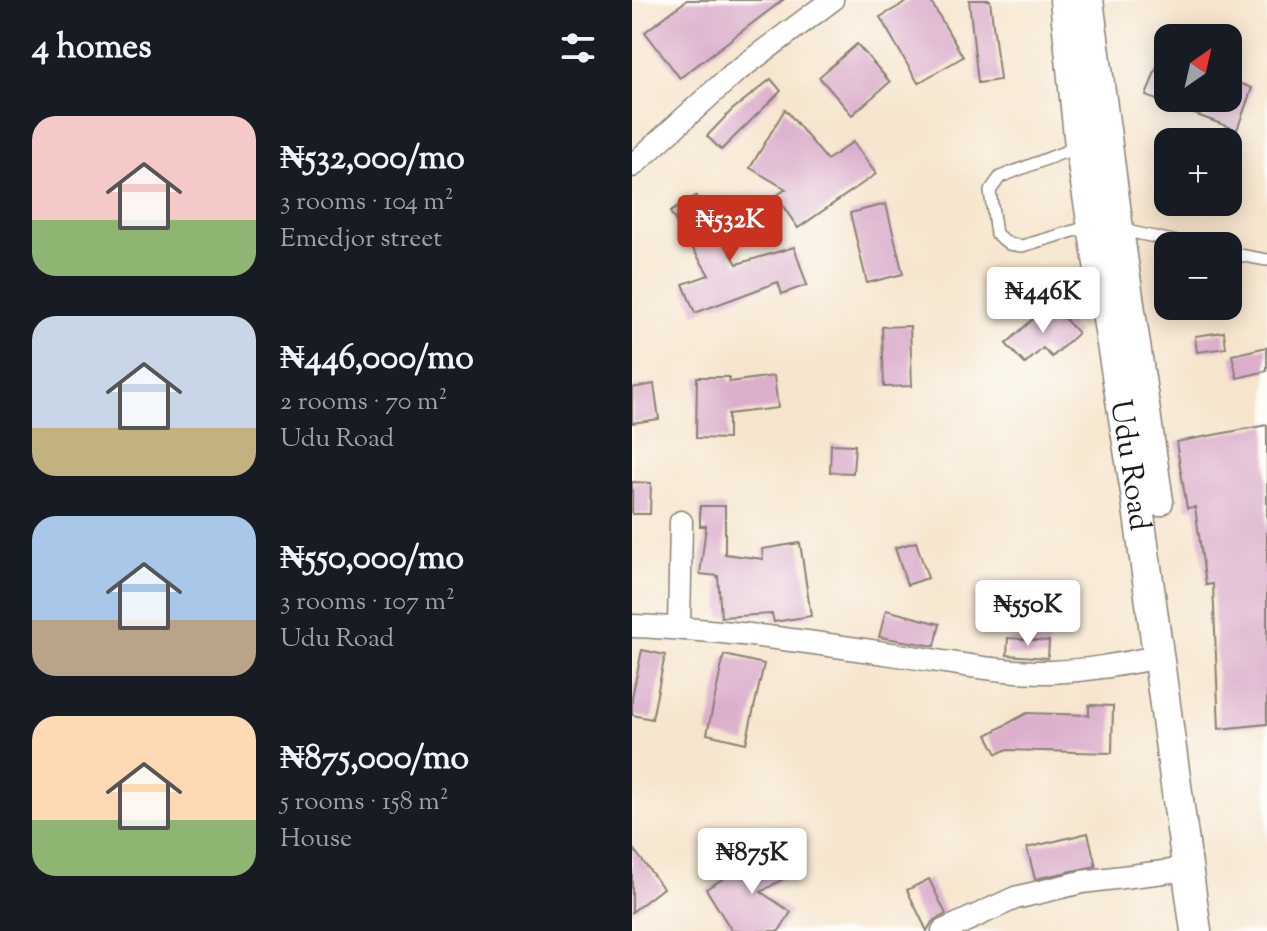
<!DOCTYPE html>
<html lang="en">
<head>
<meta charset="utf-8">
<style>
	body { margin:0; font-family:"Sorts Mill Goudy",serif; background:#242831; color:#f1f3f6; height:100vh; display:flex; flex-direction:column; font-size:30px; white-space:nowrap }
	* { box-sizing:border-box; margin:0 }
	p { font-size:26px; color:#9ea1a6 }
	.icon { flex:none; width:44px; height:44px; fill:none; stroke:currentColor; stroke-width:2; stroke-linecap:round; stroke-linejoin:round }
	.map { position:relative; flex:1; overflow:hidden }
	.details { display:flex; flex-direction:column; background:#171b24; width:632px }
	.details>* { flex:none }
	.needle { width:52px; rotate:34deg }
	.fabs { position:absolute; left:522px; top:24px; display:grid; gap:16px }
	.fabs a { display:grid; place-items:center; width:88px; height:88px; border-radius:16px; background:#171b24; box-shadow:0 4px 20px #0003; font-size:40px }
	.price { position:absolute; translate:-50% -68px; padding:0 18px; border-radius:8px; background:#fff; color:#222; font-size:26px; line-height:52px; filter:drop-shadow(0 2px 4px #0008) }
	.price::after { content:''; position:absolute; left:50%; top:48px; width:24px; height:18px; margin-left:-12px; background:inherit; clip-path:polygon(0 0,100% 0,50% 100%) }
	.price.on { background:#c8321e; color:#fff }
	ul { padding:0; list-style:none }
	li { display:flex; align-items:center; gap:24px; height:200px; padding:0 32px }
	li span { display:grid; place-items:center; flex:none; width:224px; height:160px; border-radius:24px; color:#555 }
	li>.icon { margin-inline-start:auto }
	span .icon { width:96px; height:96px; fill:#fffc; stroke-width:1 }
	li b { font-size:34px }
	h2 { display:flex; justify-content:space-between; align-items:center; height:96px; padding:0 32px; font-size:34px }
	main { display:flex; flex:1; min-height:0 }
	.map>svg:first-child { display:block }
	.building { fill:#dbafcc }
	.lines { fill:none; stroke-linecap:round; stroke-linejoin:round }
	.service-casing { stroke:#898074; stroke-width:14 }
	.minor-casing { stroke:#898074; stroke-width:25 }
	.secondary-casing { stroke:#898074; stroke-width:33 }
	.service { stroke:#fff; stroke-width:11 }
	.minor { stroke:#fff; stroke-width:22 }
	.secondary { stroke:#fff; stroke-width:30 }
	.labels { text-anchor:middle; stroke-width:8; stroke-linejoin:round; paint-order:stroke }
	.street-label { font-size:30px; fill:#1c1c1c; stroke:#fdfcf7 }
</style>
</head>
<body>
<main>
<section class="details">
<h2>4 homes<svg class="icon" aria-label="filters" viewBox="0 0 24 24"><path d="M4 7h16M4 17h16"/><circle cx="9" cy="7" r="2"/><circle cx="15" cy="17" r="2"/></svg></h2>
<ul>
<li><span style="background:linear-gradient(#f6c9c9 65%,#8fb573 0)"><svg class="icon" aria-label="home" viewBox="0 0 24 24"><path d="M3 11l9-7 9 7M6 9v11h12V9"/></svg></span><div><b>₦532,000/mo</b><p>3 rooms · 104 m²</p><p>Emedjor street</p></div></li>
<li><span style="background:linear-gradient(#c9d6e8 70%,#c2b280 0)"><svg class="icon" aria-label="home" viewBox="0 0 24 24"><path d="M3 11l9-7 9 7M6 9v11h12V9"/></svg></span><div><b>₦446,000/mo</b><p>2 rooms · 70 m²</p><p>Udu Road</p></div></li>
<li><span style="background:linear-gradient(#a9c7e8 65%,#b9a48a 0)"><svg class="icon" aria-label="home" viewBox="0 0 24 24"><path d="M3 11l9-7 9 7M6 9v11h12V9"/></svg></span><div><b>₦550,000/mo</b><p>3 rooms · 107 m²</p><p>Udu Road</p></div></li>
<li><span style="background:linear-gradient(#ffd9b3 65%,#8fb573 0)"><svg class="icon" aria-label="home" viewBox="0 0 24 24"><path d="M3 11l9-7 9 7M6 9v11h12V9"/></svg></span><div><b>₦875,000/mo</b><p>5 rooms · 158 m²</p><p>House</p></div></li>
</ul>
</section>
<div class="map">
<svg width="635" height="931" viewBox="0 0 635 931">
	<rect width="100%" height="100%" fill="#fdfcf7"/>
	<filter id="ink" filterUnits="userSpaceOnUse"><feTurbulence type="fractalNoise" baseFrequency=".0125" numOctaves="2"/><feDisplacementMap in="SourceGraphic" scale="16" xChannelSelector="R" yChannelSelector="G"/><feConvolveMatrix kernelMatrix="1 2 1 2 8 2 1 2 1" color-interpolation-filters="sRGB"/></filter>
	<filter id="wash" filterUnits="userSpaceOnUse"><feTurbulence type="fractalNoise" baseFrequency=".006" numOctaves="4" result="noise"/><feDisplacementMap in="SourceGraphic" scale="32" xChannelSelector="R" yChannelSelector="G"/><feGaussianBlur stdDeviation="1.8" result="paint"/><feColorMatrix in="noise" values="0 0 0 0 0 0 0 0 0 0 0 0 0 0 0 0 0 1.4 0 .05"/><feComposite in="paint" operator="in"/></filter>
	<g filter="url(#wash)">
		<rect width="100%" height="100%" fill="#f6e5cd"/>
		<g id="blocks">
			<g class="building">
				<path d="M 55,0 L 151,0 L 48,78 L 13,32 Z"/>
				<path d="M 278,0 L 298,0 L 331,57 L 286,83 L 248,17 Z"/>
				<path d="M 337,0 L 358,0 L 368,80 L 346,83 Z"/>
				<path d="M 534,42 L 536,98 L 596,98 L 596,79 L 620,88 L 605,130 L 514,96 Z"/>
				<path d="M 225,44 L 258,82 L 220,115 L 187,77 Z"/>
				<path d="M 139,79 L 149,91 L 89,150 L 75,136 L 100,110 Z"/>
				<path d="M 153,109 L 195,160 L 221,142 L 244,174 L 166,228 L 144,196 L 154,189 L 118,168 Z"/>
				<path d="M 64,196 L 105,264 L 162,247 L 175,285 L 150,294 L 146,282 L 63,313 L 51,284 L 77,275 L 38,212 Z"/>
				<path d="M 254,204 L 271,274 L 235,283 L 218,213 Z"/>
				<path d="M 418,303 L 446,333 L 420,357 L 411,348 L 393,364 L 374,344 Z"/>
				<path d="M 278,326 L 280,386 L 252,387 L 250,327 Z"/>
				<path d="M 592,332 L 594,348 L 565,352 L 563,336 Z"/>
				<path d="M 635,347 L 635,371 L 605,378 L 600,355 Z"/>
				<path d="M 142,376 L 146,408 L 96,414 L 96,439 L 64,438 L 65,377 L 97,377 L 97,382 Z"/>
				<path d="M 22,384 L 27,419 L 0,423 L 0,388 Z"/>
				<path d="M 635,425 L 635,724 L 587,729 L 581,584 L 574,585 L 563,507 L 555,508 L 544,442 Z"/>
				<path d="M 199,444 L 223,445 L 221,473 L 198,472 Z"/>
				<path d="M 0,482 L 19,483 L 18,514 L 0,514 Z"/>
				<path d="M 68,506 L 93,506 L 93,554 L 131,559 L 130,549 L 168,543 L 179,616 L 142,622 L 140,614 L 89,617 L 86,576 L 68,574 L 74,526 L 68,526 Z"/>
				<path d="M 284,542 L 296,578 L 275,585 L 263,548 Z"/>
				<path d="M 254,610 L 308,624 L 303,646 L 247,637 Z"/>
				<path d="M 376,638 L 417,641 L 416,658 L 375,655 Z"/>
				<path d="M 10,650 L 33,655 L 20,719 L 0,715 L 0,697 Z"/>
				<path d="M 92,655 L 132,664 L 114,743 L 75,734 Z"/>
				<path d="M 457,705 L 481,706 L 480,753 L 373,750 L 365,754 L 355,735 L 395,713 L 457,715 Z"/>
				<path d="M 456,833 L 464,866 L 403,879 L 395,848 Z"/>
				<path d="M 0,847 L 31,888 L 0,912 Z"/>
				<path d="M 143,848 L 159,874 L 129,892 L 159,912 L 147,931 L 100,931 L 74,889 Z"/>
				<path d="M 297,879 L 314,914 L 300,922 L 295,931 L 275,890 Z"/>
			</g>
		</g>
	</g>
	<g filter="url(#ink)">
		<use href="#blocks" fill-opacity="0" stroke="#898074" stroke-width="2"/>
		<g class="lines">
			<g class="service-casing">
				<g id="service">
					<path d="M 448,146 L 368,177 L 358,191 L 364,234 L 377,244 L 390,246 L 459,226"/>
					<path d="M 490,230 L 564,246"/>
					<path d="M 596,253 L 635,260"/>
				</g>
			</g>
			<g class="minor-casing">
				<g id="minor">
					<path d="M 0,166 L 101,74 L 200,0"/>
					<path d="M 0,626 C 89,629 178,642 266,655 C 316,662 368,673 418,672 C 455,671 490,664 526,657"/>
					<path d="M 47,627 L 49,522"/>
					<path d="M 311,931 L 383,898 L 450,882 L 556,869"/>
				</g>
			</g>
			<g class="secondary-casing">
				<g id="secondary">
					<path id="s1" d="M 433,0 L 448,146 L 503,486 L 564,931"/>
					<path d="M 456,0 L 486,229 L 526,501"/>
				</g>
			</g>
			<use href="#service" class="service"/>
			<use href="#minor" class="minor"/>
			<use href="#secondary" class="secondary"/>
		</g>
	</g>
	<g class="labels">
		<g class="street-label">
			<text dy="10" stroke="none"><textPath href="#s1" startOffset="470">Udu Road</textPath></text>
		</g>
	</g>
</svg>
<div class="fabs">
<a><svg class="needle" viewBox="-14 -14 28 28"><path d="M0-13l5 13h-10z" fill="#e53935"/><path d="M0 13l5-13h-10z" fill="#9ea1a6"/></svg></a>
<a>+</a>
<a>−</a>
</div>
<b class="price on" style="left:98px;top:263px">₦532K</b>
<b class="price" style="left:411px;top:335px">₦446K</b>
<b class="price" style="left:396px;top:648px">₦550K</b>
<b class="price" style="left:120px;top:896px">₦875K</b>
</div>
</main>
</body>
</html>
